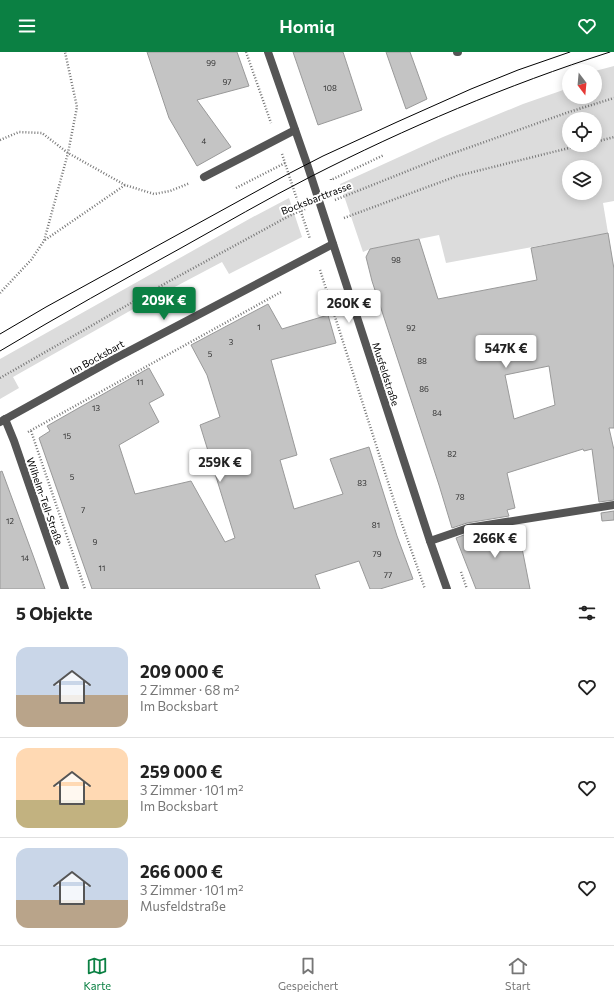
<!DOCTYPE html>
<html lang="de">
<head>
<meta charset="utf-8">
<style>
	body { margin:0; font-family:Commissioner,sans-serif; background:#f2f2f2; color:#222; height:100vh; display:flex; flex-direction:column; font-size:15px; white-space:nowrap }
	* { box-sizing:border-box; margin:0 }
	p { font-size:13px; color:#767676 }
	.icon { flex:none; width:22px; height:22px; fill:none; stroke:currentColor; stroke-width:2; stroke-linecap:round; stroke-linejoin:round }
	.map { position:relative; height:537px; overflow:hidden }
	.side { display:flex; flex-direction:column; background:#fff; flex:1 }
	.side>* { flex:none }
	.needle { width:26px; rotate:164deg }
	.tools { position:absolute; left:562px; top:12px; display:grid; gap:8px }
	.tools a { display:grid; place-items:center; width:40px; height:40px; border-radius:50%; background:#fff; box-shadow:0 2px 10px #0003; font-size:20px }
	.price { position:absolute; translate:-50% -34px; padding:0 9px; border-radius:4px; background:#fff; color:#222; font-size:13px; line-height:26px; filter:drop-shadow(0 1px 2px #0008) }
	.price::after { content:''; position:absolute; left:50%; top:24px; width:12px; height:9px; margin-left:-6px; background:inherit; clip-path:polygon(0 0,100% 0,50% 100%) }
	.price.active { background:#0b8043; color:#fff }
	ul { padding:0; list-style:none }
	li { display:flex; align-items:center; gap:12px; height:100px; padding:0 16px }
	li+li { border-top:1px solid #e0e0e0 }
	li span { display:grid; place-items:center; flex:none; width:112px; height:80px; border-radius:12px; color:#555 }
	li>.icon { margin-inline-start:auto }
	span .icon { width:48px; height:48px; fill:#fffc; stroke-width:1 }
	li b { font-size:17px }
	h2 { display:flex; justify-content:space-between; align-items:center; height:48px; padding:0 16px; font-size:17px }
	header { display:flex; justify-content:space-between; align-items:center; height:52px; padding:0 16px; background:#0b8043; color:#fff; font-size:18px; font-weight:600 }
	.tabs { display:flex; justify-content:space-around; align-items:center; height:56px; border-top:1px solid #e0e0e0; background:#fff; font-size:11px; color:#767676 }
	.tabs a { display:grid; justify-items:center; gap:2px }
	.tabs .active { color:#0b8043 }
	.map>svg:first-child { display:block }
	.green { fill:#dcdcdc; fill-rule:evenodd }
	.building { fill:#c4c4c4; stroke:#999; fill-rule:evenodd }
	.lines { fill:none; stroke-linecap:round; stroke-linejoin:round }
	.path { stroke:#777; stroke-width:2.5; stroke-dasharray:1 2; stroke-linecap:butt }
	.service { stroke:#555; stroke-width:8 }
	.minor { stroke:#555; stroke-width:8 }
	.tram { stroke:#000; stroke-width:1 }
	.labels { text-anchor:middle; stroke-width:4; stroke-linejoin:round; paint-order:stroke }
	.number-label { font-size:8px; fill:#313131 }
	.street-label { font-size:10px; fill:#000; stroke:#fff }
</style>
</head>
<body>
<header><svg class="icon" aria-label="menu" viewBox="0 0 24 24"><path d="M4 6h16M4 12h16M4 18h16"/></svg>Homiq<svg class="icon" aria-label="heart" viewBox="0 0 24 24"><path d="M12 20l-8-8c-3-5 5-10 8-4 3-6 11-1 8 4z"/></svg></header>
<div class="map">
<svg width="614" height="537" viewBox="0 0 614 537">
	<rect width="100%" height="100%" fill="#fff"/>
	<g class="green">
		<path d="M 614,14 L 614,149 L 603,151 L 608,181 L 446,211 L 439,183 L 370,197 L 363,200 L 340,132 L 443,85 L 523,52 L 569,36 L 569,45 L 595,45 L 595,26 L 597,25 L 595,19 ZM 569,67 L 595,67 L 595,93 L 569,93 ZM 569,115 L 595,115 L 595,141 L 569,141 Z"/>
		<path d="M 289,146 L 302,185 L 229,222 L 222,210 L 135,256 L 13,325 L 19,336 L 0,347 L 0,307 L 251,166 Z"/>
	</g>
	<g class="building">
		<path d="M 147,0 L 237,0 L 249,34 L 197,48 L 231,95 L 197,114 L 169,66 Z"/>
		<path d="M 293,0 L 343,0 L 362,58 L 318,73 Z"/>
		<path d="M 386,0 L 410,0 L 427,47 L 406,57 Z"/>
		<path d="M 608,181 L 614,217 L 614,376 L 609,376 L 614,398 L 614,448 L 599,450 L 592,397 L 584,399 L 583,397 L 507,421 L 515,456 L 507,458 L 509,464 L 467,471 L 452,476 L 439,433 L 372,229 L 366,205 L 370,197 L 419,187 L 438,247 L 537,228 L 531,196 ZM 549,314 L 555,353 L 514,367 L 505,323 Z"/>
		<path d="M 268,252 L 282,277 L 328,263 L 336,291 L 271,308 L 297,403 L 280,408 L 294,457 L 343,442 L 330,407 L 369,395 L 397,484 L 413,527 L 380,537 L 370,537 L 359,509 L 315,523 L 320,537 L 92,537 L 39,386 L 50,379 L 47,374 L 149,316 L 164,343 L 149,351 L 159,370 L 119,393 L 135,442 L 191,429 L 225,490 L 235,486 L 200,373 L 220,365 L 207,323 L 191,293 Z"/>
		<path d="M 2,419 L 34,506 L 45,537 L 0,537 L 0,420 Z"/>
		<path d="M 614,459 L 614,468 L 602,469 L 601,461 Z"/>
		<path d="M 513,474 L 522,496 L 530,537 L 476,537 L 456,486 L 469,481 Z"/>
	</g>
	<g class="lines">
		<g class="path">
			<path d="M 246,0 L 271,71"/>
			<path d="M 0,88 L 19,80 L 42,81 L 68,101 L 125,133 L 154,142 L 170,139 L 190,131"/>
			<path d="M 595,90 L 614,85"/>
			<path d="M 282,102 L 310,187"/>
			<path d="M 331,127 L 331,128 L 384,103"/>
			<path d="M 236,136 L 285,111"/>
			<path d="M 335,148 L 445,104 L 569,60 L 614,46"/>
			<path d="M 344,166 L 457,124 L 581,93"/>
			<path d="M 45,188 L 125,133"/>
			<path d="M 320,218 L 396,455 L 425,537"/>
			<path d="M 0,241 L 31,208 L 44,189 L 68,101 L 77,55 L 65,0"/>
			<path d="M 0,326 L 166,231 L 289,164 L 305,157"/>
			<path d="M 31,379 L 85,537"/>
			<path d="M 28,380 L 281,240"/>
			<path d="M 461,520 L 467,537"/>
		</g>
		<g class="service">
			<path d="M 457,0 L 458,0"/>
			<path d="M 204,125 L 295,78"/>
			<path d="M 430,489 L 468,476 L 614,453"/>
		</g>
		<g class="minor">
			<path d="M 268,0 L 307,112 L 430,489 L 447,537"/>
			<path d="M 5,367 L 14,389 L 65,537"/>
			<path d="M 0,370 L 112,308 L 333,192"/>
		</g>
		<g class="tram">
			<path d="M 0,282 L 46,255 L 288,122 L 323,104 L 397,70 L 471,37 L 518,18 L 570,0"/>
			<path d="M 0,299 C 60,263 121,229 181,196 C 224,172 267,147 310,125 C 406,76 507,33 610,0"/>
		</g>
	</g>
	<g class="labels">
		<g class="number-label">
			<text x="211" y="14">99</text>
			<text x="227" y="33">97</text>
			<text x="330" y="39">108</text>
			<text x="204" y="92">4</text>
			<text x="396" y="211">98</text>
			<text x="259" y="278">1</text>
			<text x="411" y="279">92</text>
			<text x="231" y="293">3</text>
			<text x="210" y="305">5</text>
			<text x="422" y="312">88</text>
			<text x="140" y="333">11</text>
			<text x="424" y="340">86</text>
			<text x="96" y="359">13</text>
			<text x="437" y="364">84</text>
			<text x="67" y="387">15</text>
			<text x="452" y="405">82</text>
			<text x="72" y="428">5</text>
			<text x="362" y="434">83</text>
			<text x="460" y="448">78</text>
			<text x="83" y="461">7</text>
			<text x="10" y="472">12</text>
			<text x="376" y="476">81</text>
			<text x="95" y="493">9</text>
			<text x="377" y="505">79</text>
			<text x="25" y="509">14</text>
			<text x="102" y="519">11</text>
			<text x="388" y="526">77</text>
		</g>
		<g class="street-label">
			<text transform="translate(316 146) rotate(-21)" y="4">Bocksbarttrasse</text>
			<text transform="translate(97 305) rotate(-29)" y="4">Im Bocksbart</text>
			<text transform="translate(386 322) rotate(72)" y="4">Musfeldstraße</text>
			<text transform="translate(45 449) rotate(71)" y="4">Wilhelm-Tell-Straße</text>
		</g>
	</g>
</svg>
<div class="tools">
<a><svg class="needle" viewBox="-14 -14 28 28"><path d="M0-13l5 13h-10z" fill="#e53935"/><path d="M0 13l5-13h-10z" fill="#767676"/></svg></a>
<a><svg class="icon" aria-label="locate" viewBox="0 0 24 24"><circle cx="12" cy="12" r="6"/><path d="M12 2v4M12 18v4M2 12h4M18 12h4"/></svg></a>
<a><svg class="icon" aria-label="layers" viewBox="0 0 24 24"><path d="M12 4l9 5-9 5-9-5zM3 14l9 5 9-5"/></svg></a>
</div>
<b class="price active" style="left:164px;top:269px">209K €</b>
<b class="price" style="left:349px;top:272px">260K €</b>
<b class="price" style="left:506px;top:317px">547K €</b>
<b class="price" style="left:220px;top:431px">259K €</b>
<b class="price" style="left:495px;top:507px">266K €</b>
</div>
<section class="side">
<h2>5 Objekte<svg class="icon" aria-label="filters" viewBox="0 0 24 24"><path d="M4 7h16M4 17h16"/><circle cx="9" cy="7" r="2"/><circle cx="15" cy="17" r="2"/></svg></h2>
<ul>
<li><span style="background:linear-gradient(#c9d6e8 60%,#b9a48a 0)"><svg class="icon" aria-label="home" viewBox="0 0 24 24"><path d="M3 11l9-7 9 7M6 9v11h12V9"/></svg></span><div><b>209 000 €</b><p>2 Zimmer · 68 m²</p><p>Im Bocksbart</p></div><svg class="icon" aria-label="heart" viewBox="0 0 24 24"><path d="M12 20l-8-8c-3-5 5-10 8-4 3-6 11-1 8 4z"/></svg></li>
<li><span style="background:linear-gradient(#ffd9b3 65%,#c2b280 0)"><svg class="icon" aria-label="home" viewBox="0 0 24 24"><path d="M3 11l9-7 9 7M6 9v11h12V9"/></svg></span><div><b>259 000 €</b><p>3 Zimmer · 101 m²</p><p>Im Bocksbart</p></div><svg class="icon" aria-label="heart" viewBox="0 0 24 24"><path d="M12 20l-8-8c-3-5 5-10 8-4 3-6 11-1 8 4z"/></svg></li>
<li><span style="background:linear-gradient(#c9d6e8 65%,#b9a48a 0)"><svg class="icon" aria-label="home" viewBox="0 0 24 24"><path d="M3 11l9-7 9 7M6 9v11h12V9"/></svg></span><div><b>266 000 €</b><p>3 Zimmer · 101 m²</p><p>Musfeldstraße</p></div><svg class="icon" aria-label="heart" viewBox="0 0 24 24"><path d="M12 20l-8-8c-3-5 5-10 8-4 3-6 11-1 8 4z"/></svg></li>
</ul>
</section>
<nav class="tabs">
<a class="active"><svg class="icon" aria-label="map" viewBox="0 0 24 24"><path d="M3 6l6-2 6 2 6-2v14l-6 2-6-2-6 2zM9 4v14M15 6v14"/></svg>Karte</a>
<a><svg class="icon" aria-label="saved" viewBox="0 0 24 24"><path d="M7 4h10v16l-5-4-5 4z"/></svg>Gespeichert</a>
<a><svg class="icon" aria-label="home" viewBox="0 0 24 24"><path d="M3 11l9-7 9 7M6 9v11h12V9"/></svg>Start</a>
</nav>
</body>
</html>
